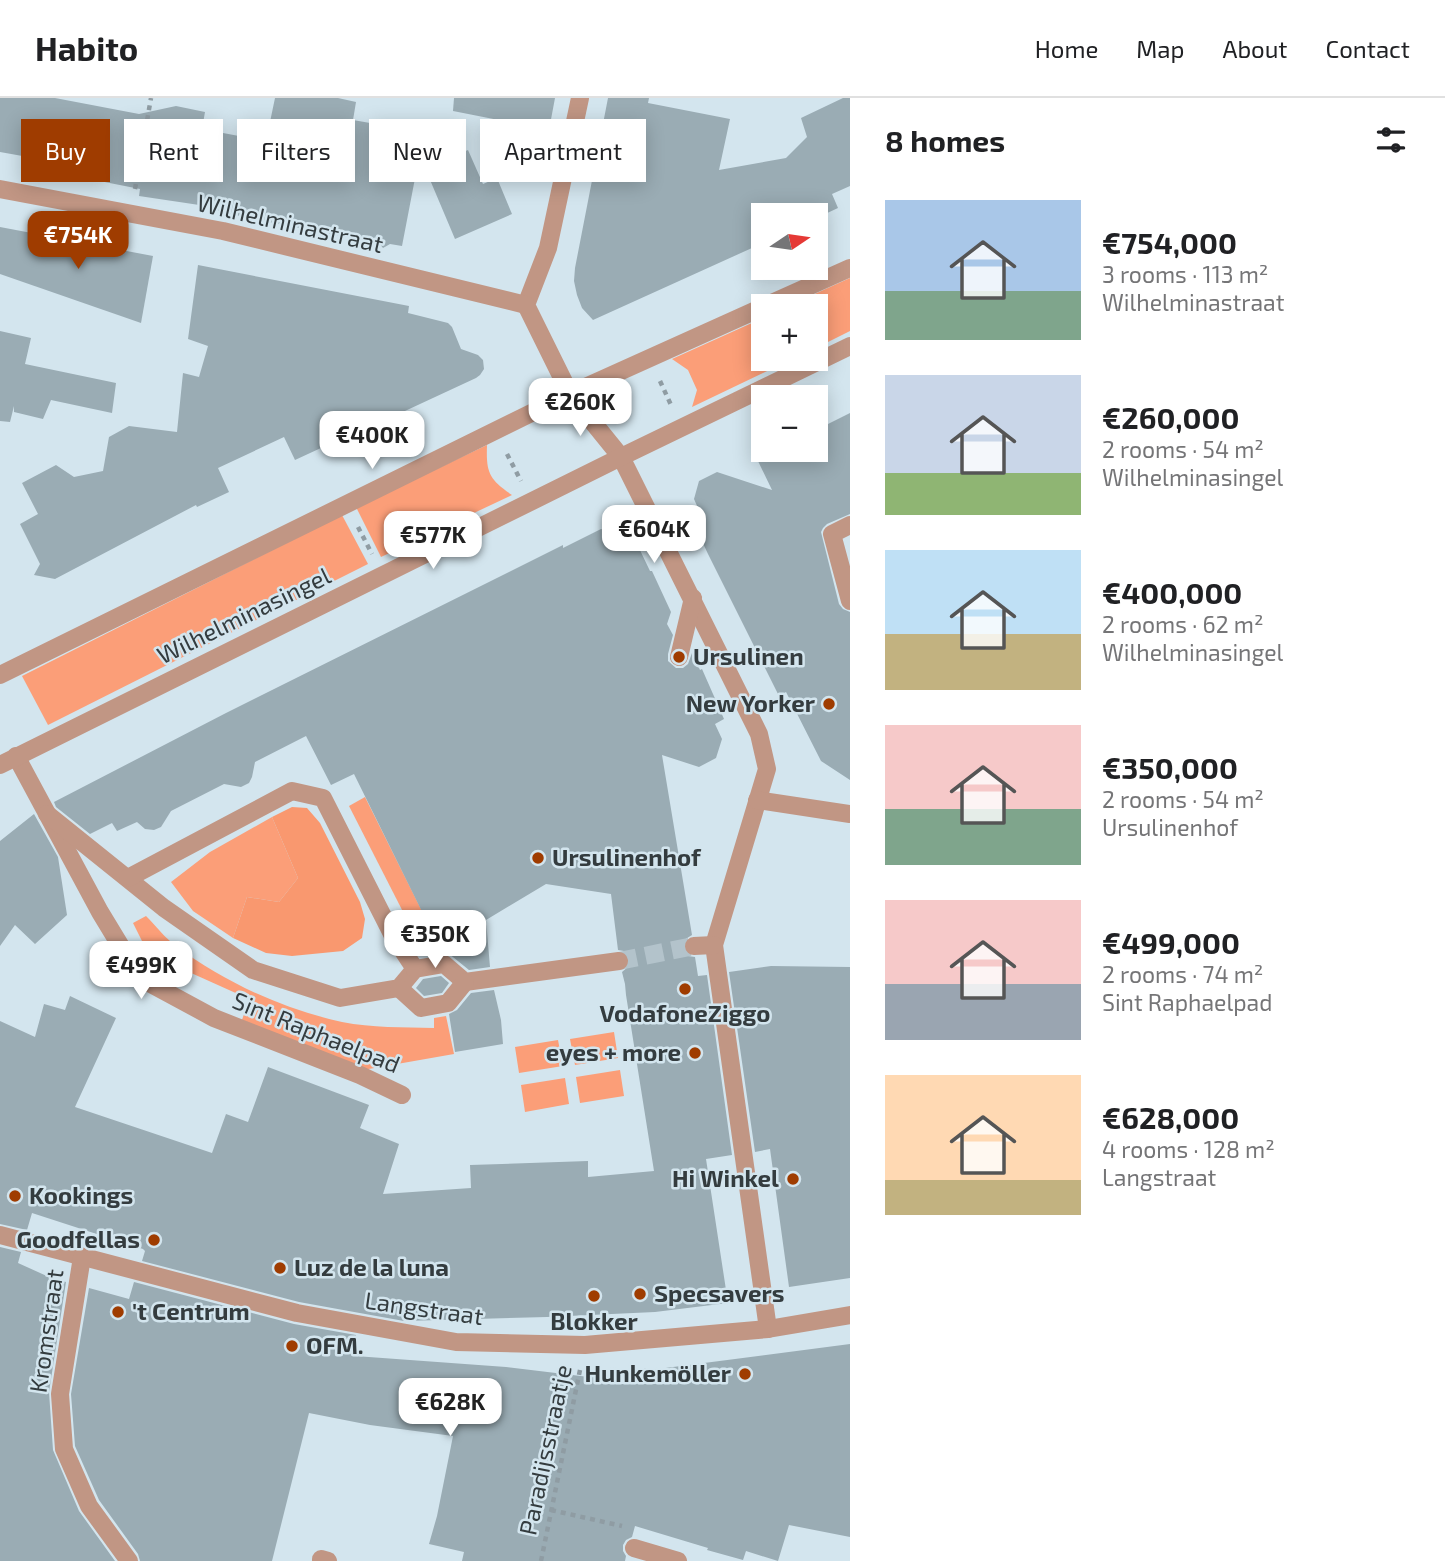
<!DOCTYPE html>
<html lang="en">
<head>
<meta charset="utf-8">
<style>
	body { margin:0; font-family:"Exo 2",sans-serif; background:#f2f2f2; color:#202124; height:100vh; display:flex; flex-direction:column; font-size:26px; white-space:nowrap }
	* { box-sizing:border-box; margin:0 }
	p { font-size:23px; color:#757577 }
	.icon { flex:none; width:38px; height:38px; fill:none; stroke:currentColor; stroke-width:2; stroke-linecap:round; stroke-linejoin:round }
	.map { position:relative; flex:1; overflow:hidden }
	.side { display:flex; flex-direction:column; background:#fff; width:595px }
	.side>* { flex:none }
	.hud { position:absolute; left:21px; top:21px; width:665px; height:63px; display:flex; gap:14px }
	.needle { width:46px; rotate:77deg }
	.controls { position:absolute; left:751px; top:105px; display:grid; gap:14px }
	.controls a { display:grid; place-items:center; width:77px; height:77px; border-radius:0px; background:#fff; box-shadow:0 4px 18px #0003; font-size:35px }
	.price { position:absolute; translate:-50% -60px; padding:0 16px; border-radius:14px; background:#fff; color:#222; font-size:23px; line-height:46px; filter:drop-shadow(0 2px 4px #0008) }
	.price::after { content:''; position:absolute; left:50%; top:42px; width:21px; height:16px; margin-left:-10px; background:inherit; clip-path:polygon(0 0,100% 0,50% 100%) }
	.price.selected { background:#9f3c00; color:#fff }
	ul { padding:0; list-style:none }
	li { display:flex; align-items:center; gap:21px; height:175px; padding:0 35px }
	li span { display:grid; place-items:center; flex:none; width:196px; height:140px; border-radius:0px; color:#555 }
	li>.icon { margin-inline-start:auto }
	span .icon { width:84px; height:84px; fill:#fffc; stroke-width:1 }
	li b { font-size:30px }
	h2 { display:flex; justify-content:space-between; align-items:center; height:84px; padding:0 35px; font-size:30px }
	.chip { padding:0 24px; border-radius:0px; background:#fff; box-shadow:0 4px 18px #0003; font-size:24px; line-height:63px }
	.chip.selected { background:#9f3c00; color:#fff }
	header { display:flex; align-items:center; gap:42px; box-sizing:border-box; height:98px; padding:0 35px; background:#fff; border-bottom:2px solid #e0e0e0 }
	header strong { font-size:33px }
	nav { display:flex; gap:38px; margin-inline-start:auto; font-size:24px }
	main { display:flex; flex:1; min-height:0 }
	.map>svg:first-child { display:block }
	.green { fill:#fb9e78 }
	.forest { fill:#f9986f }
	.building { fill:#9aacb4 }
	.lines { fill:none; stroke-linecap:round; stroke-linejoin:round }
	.minor-tunnel { stroke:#b3c3cb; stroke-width:18; stroke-dasharray:18 9; stroke-linecap:butt }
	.path { stroke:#8f9ca3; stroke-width:4.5; stroke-dasharray:5 5; stroke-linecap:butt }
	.minor { stroke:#c19684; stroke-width:18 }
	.poi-dot { fill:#9f3c00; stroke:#d3e5ee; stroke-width:2.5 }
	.labels { text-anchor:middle; stroke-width:5; stroke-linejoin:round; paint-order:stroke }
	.street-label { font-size:24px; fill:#343c3f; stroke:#d3e5ee }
	.poi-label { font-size:24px; font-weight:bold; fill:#343c3f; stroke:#d3e5ee; text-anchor:start }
</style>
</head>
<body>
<header>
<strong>Habito</strong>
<nav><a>Home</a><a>Map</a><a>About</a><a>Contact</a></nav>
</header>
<main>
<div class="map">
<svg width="850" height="1463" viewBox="0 0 850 1463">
	<rect width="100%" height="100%" fill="#d3e5ee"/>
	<g class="green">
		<path d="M 850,180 L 850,233 L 816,250 L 816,208 L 788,208 Z"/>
		<path d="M 763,220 L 763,261 L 792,261 L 692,309 L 697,292 L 688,272 L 672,261 Z"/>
		<path d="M 487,347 C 486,375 489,381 512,397 L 381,459 L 356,409 Z"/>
		<path d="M 342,417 L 368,466 L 48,627 L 22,578 Z"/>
		<path d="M 365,699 L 438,845 L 422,851 L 349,708 Z"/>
		<path d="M 272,719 L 298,780 L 279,804 L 247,799 L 233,840 L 193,813 L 171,784 L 210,754 Z"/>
		<path d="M 146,818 C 156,828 165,840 176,848 C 224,884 283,911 342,924 C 372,930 403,929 434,930 L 434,920 L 446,918 L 454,956 L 363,972 L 242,922 L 249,901 L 160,861 L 153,865 L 133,825 Z"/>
		<path d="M 614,934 L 618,960 L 575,967 L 570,941 Z"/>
		<path d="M 558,942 L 563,968 L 519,975 L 515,949 Z"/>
		<path d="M 620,972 L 624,998 L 580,1005 L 576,979 Z"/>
		<path d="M 565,980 L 569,1006 L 525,1014 L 521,987 Z"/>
	</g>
	<path class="forest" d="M 292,709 L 307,710 L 320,725 L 360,804 L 365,821 L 362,840 L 343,853 L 292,858 L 266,855 L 233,840 L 247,799 L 279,804 L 298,780 L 272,719 Z"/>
	<g class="building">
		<path d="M 0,0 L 55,0 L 139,16 L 176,8 L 205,14 L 202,31 L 266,43 L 275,0 L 338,0 L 356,4 L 353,22 L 387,28 L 381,63 L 417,70 L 402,148 L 390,146 L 383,150 L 379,145 L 257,122 L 206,110 L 206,108 L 139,98 L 140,91 L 54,74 L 56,64 L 0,54 Z"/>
		<path d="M 454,0 L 555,0 L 549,32 L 453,13 Z"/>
		<path d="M 608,0 L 649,0 L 648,5 L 730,21 L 719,72 L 786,60 L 807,39 L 801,20 L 843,0 L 850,0 L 850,88 L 832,96 L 838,110 L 823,117 L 763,117 L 763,145 L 593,222 L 582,210 L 577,197 L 574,183 L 575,170 Z"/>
		<path d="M 468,52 L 483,86 L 497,80 L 512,116 L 455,141 L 425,70 Z"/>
		<path d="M 0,129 L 153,158 L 141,225 L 0,176 Z"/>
		<path d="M 198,167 L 409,208 L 408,215 L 448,225 L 452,229 L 461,251 L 478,257 L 483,262 L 484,271 L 480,277 L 476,280 L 349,339 L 349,337 L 295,362 L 284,339 L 218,370 L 229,394 L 197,409 L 196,407 L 55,481 L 34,477 L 40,466 L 20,426 L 38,416 L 22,385 L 56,367 L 74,379 L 103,373 L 109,339 L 129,328 L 177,334 L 183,275 L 199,279 L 208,248 L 188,241 Z"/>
		<path d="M 0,233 L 31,240 L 25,266 L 116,285 L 112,315 L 51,302 L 43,321 L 14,314 L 14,308 L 10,324 L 0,323 Z"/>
		<path d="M 850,315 L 850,416 L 827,426 L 823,430 L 821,434 L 839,506 L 843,511 L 850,514 L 850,682 L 821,663 L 786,594 L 779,598 L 708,456 L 692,422 L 701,417 L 694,401 L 699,383 L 717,374 L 772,392 L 757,361 L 781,352 L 816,352 L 816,332 Z"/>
		<path d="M 601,431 L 620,437 L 628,453 L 638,448 L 650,473 L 652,473 L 671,514 L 667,526 L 673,537 L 668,556 L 668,563 L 676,570 L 683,570 L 688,566 L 692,555 L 700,572 L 702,571 L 724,621 L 715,626 L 722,641 L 716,660 L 699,669 L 662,657 L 692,837 L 684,842 L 683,849 L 688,858 L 695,859 L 698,878 L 707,877 L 732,1057 L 706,1061 L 728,1205 L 655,1214 L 547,1219 L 404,1223 L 299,1204 L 142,1163 L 145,1153 L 143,1151 L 32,1115 L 27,1132 L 0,1126 L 0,923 L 35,939 L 44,906 L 65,912 L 70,898 L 116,920 L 75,1009 L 212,1055 L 226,1016 L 248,1024 L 268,969 L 369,1007 L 360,1030 L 399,1046 L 383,1096 L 471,1090 L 470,1067 L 588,1063 L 588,1079 L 654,1073 L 626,897 L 625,886 L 622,874 L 629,868 L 630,861 L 624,853 L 618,852 L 611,796 L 546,786 L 486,822 L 490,869 L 469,872 L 448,855 L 436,856 L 437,844 L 354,676 L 331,687 L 306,638 L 255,664 L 252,679 L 249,685 L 241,689 L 224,686 L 171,713 L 161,729 L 154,732 L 145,731 L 137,724 L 117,733 L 112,725 L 90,736 L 56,709 L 54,704 L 226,615 L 563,447 L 563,450 Z"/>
		<path d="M 34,716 L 58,759 L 67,817 L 35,846 L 15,827 L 0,848 L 0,743 Z"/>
		<path d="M 771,868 L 850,869 L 850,1180 L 789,1189 L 770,1051 L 755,1054 L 729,874 Z"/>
		<path d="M 441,878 L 449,885 L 442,895 L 424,898 L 416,890 L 423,881 Z"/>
		<path d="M 494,892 L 501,922 L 503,946 L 455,954 L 449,916 L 457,912 L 471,895 Z"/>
		<path d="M 0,1149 L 21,1154 L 18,1165 L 49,1179 L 66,1184 L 49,1294 L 53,1352 L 79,1413 L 115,1463 L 0,1463 Z"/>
		<path d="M 134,1184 L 294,1226 L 356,1237 L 355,1258 L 506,1269 L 589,1279 L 590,1273 L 650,1270 L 650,1272 L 850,1246 L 850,1439 L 789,1427 L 778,1463 L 746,1453 L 743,1462 L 707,1452 L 708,1450 L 635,1428 L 632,1439 L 626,1442 L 623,1447 L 623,1453 L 626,1458 L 625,1463 L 462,1463 L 464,1454 L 429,1446 L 437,1418 L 453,1338 L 370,1327 L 309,1315 L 272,1463 L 140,1463 L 138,1456 L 99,1402 L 75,1348 L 71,1296 L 89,1190 L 129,1201 Z"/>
	</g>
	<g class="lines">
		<path class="minor-tunnel" d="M 619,863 L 694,848"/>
		<g class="path">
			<path d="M 135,91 L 151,0"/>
			<path d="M 660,283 L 671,307"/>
			<path d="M 507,356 L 521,383"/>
			<path d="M 358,429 L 372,456"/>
			<path d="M 551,1412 L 622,1428"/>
			<path d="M 541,1463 L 580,1272"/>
		</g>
		<g class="minor">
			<path d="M 580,0 L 548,150 L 526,207 L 570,296 L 621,359 L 759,636 L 767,671 L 714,847 L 768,1231"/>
			<path d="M 0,91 L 223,133 L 526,207"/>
			<path d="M 765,208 L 850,170"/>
			<path d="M 850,427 L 832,436 L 850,503"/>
			<path d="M 679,559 L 693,500"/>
			<path d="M 0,577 L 570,296 L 763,209"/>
			<path d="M 16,658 L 100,814 L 140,880 L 214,920 L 360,977 L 402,997"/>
			<path d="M 0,667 L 621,359 L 850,248"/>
			<path d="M 757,702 L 850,716"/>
			<path d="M 47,716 L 164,810 L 253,872 L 340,900 L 399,890 L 415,871 L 444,866 L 465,884 L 619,863"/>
			<path d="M 128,780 L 292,693 L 323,700 L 392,836 L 415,871"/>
			<path d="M 694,848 L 714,847"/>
			<path d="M 399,890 L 421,910 L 448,905 L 465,884"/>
			<path d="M 0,1137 L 297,1215 L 456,1244 L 585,1247 L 768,1231 L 850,1217"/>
			<path d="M 82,1159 L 60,1296 L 64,1351 L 89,1408 L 129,1463"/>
			<path d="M 634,1450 L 678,1463"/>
			<path d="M 321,1463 L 321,1461 L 328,1463"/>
		</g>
	</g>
	<g class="poi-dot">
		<circle cx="679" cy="559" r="7"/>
		<circle cx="829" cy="606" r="7"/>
		<circle cx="538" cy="760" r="7"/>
		<circle cx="685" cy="891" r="7"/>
		<circle cx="695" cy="955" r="7"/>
		<circle cx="793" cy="1081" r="7"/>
		<circle cx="15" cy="1098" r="7"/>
		<circle cx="154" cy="1142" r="7"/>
		<circle cx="280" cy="1170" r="7"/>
		<circle cx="640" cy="1196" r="7"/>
		<circle cx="594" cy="1198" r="7"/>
		<circle cx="118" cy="1214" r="7"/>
		<circle cx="292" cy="1248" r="7"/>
		<circle cx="745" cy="1276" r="7"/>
	</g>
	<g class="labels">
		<g class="street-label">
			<text transform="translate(290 126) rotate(13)" y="8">Wilhelminastraat</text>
			<text transform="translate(244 518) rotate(-26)" y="8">Wilhelminasingel</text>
			<text transform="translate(316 935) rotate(22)" y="8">Sint Raphaelpad</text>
			<text transform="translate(424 1211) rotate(8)" y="8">Langstraat</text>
			<text transform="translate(47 1233) rotate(-82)" y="8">Kromstraat</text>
			<text transform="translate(546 1352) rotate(-78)" y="8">Paradijsstraatje</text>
		</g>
		<g class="poi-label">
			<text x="693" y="567">Ursulinen</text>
			<text x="815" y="614" text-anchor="end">New Yorker</text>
			<text x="552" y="768">Ursulinenhof</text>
			<text x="685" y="924" text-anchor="middle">VodafoneZiggo</text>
			<text x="681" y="963" text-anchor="end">eyes + more</text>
			<text x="779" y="1089" text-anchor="end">Hi Winkel</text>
			<text x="29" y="1106">Kookings</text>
			<text x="140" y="1150" text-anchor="end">Goodfellas</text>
			<text x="294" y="1178">Luz de la luna</text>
			<text x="654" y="1204">Specsavers</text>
			<text x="132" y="1222">'t Centrum</text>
			<text x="594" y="1232" text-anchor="middle">Blokker</text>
			<text x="306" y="1256">OFM.</text>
			<text x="731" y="1284" text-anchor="end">Hunkemöller</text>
		</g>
	</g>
</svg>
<div class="controls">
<a><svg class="needle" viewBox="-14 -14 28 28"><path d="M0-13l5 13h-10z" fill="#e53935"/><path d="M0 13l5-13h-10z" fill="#757577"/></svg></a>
<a>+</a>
<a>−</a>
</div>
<b class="price selected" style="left:78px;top:173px">€754K</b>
<b class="price" style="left:580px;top:340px">€260K</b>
<b class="price" style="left:372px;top:373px">€400K</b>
<b class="price" style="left:654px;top:467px">€604K</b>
<b class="price" style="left:433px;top:473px">€577K</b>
<b class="price" style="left:435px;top:872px">€350K</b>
<b class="price" style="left:141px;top:903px">€499K</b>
<b class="price" style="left:450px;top:1340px">€628K</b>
<div class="hud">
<a class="chip selected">Buy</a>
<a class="chip">Rent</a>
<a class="chip">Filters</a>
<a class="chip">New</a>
<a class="chip">Apartment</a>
</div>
</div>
<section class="side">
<h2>8 homes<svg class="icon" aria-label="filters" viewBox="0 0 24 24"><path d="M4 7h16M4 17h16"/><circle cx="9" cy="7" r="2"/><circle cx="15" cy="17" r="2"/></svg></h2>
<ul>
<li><span style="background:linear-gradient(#a9c7e8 65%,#7fa58c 0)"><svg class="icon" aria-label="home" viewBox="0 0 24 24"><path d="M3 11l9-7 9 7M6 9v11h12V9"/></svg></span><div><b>€754,000</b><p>3 rooms · 113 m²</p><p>Wilhelminastraat</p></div></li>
<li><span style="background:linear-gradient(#c9d6e8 70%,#8fb573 0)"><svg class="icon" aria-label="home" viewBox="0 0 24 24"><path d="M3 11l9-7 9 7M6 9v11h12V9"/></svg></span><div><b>€260,000</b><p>2 rooms · 54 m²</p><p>Wilhelminasingel</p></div></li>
<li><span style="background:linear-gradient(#bfe0f5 60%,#c2b280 0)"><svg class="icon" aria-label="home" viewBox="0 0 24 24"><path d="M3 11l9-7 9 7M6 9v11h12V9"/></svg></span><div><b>€400,000</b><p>2 rooms · 62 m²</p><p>Wilhelminasingel</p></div></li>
<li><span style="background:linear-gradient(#f6c9c9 60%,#7fa58c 0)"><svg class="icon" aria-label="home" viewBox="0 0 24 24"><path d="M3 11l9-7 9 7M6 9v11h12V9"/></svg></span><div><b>€350,000</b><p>2 rooms · 54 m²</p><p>Ursulinenhof</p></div></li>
<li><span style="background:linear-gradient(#f6c9c9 60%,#9aa5b1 0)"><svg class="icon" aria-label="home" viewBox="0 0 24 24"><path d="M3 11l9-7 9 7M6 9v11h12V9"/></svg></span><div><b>€499,000</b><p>2 rooms · 74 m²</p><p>Sint Raphaelpad</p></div></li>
<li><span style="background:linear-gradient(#ffd9b3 75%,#c2b280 0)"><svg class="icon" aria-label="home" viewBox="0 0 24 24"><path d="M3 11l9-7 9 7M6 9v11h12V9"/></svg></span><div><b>€628,000</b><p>4 rooms · 128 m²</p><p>Langstraat</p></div></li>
</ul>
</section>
</main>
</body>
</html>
